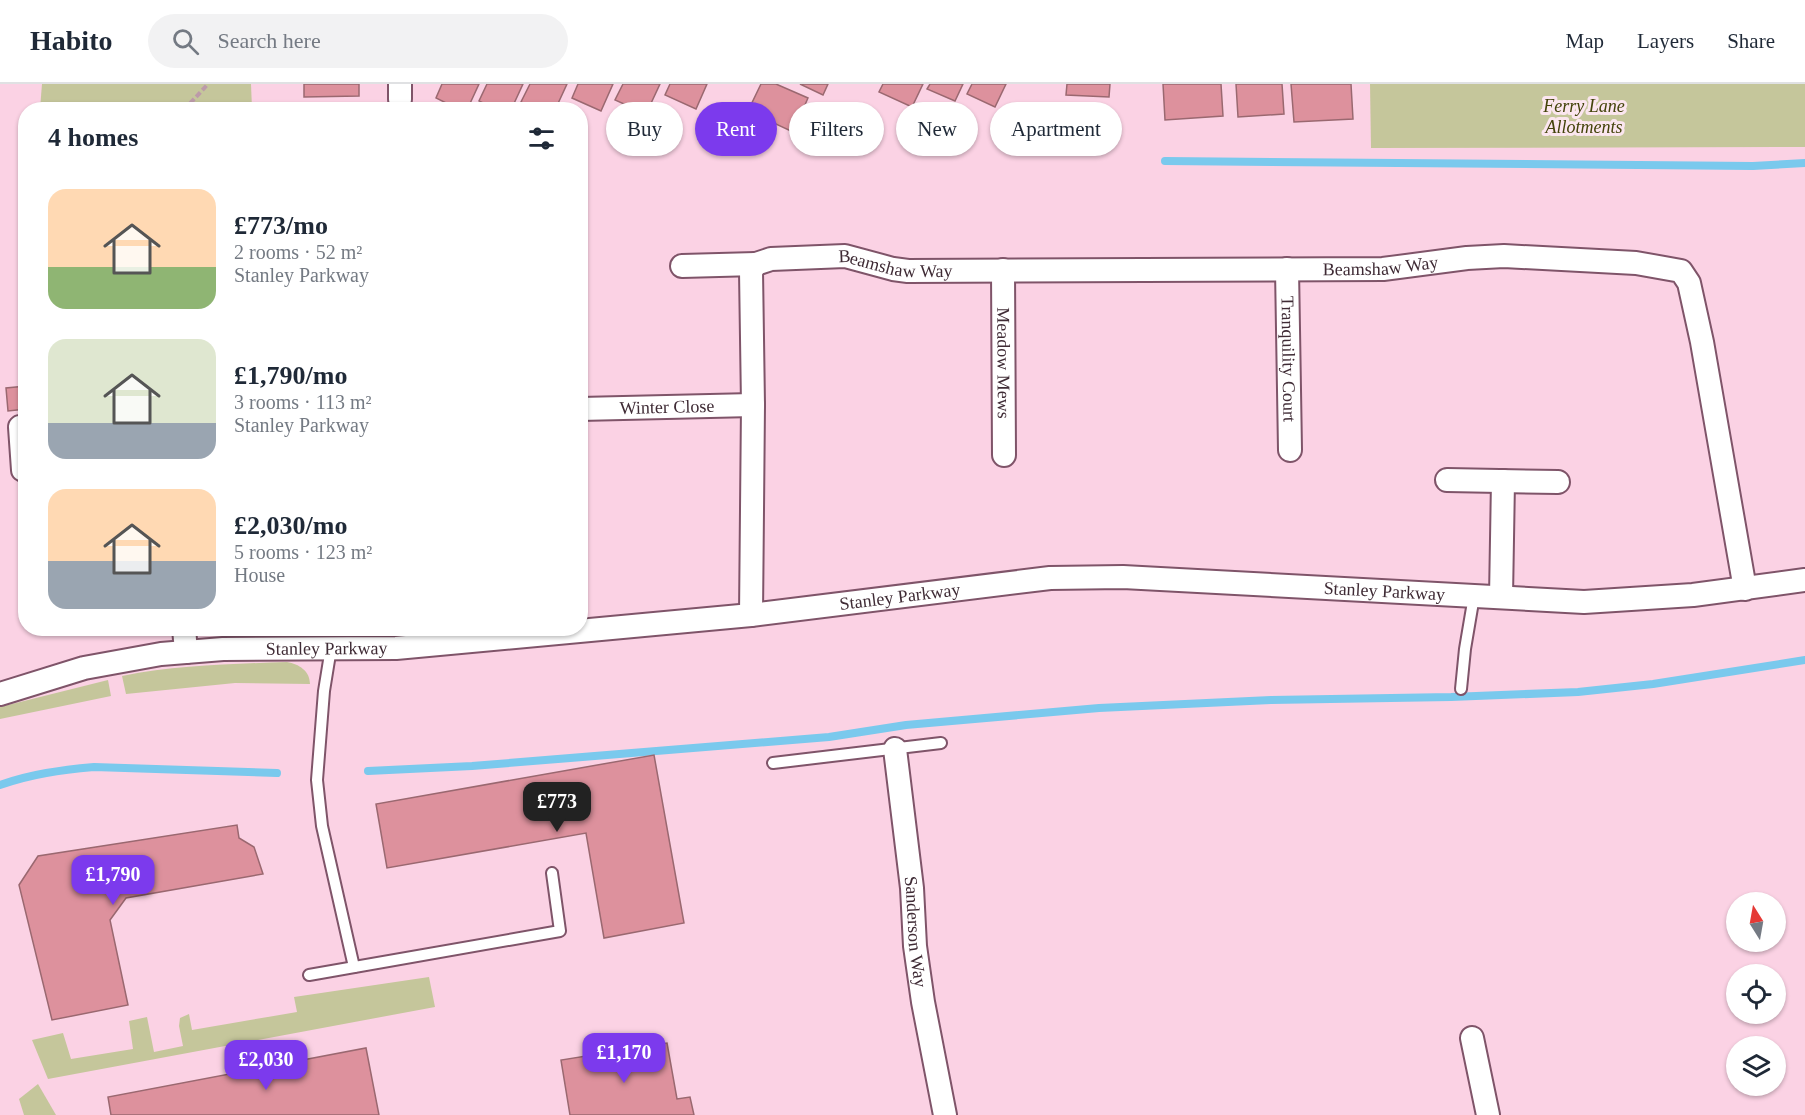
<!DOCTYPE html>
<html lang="en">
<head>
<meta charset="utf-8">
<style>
	body { margin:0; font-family:Georgia,serif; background:#f2f2f3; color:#1f2937; height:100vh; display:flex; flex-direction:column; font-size:22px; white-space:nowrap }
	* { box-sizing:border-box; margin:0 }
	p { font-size:20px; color:#747a83 }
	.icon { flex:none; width:33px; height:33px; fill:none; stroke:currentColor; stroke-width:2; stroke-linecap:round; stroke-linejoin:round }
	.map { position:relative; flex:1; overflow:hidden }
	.side { position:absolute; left:18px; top:18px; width:570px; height:534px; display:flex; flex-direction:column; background:#fff; border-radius:24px; box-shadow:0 2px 4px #0004 }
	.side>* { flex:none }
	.top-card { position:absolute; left:606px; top:18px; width:570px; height:54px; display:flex; gap:12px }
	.needle { width:39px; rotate:349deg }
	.buttons { position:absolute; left:1726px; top:808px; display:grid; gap:12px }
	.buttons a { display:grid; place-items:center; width:60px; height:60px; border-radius:50%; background:#fff; box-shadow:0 2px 4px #0004; font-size:30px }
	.price { position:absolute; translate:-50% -51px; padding:0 14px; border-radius:12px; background:#7c3aed; color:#fff; font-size:20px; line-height:39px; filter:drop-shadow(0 2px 3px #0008) }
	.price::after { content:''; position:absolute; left:50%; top:36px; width:18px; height:14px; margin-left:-9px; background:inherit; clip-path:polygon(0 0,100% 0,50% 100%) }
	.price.current { background:#222; color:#fff }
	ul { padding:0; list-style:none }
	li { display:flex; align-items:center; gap:18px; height:150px; padding:0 30px }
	li span { display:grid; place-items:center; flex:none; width:168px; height:120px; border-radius:18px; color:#555 }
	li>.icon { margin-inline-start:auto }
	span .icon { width:72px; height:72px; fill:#fffc; stroke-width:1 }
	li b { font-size:26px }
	h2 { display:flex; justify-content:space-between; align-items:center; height:72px; padding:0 30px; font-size:26px }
	.pill { padding:0 21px; border-radius:27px; background:#fff; box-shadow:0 2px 4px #0004; font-size:21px; line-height:54px }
	.pill.current { background:#7c3aed; color:#fff }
	header { display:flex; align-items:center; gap:36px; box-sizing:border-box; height:84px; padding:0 30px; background:#fff; border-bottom:2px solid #e0e1e3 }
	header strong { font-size:28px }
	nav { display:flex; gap:33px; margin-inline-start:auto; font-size:21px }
	.search { width:420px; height:54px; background:#f2f2f3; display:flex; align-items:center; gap:15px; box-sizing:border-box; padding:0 21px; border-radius:33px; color:#747a83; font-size:22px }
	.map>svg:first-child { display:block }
	.green { fill:#c5c69b }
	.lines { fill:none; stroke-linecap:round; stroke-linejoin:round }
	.stream { stroke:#7ac9ed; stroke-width:8 }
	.building { fill:#dd919d; stroke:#9a6870; stroke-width:1.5 }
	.service-casing { stroke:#7f5469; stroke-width:14 }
	.minor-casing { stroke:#7f5469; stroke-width:26 }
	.path { stroke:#bc9aa9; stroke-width:4; stroke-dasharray:6 3; stroke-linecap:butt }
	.service { stroke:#fff; stroke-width:10 }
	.minor { stroke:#fff; stroke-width:22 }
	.labels { text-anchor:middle; stroke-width:6; stroke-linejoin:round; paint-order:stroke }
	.park-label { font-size:18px; font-style:italic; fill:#43430a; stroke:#fbe6ef }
	.street-label { font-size:18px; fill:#3f2b35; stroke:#fbe6ef }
</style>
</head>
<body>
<header>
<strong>Habito</strong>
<div class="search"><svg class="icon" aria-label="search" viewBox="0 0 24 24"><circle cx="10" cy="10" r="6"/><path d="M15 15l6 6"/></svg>Search here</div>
<nav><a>Map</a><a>Layers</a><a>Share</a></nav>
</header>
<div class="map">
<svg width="1805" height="1031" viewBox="0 0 1805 1031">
	<rect width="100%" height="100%" fill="#fbd2e4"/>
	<g class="green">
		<path d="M 42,0 L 251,0 L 252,25 L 40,25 Z"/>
		<path d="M 1370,0 L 1805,0 L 1805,63 L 1371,64 Z"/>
		<path d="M 287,578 C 299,580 310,587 310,600 L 235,599 L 126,610 L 122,592 C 177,581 232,580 287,578 Z"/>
		<path d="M 108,596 L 111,612 L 0,635 L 0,623 Z"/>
		<path d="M 429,893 L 435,923 L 48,995 L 32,956 L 63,949 L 71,975 L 133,965 L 129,937 L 147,933 L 154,968 L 183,962 L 179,942 L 180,934 L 189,930 L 192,946 L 297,928 L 294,913 Z"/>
		<path d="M 38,1000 L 56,1031 L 24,1031 L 19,1015 Z"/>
	</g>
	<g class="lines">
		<g class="stream">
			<path d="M 1165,77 L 1753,82 L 1805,79"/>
			<path d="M 368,687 L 472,682 L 829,653 L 906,641 L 1099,624 L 1271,616 L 1451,613 L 1578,608 L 1653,600 L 1805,576"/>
			<path d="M 0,701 C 31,690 61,686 94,683 L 277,689"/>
		</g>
	</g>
	<g class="building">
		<path d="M 304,0 L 359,0 L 359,12 L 304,13 Z"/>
		<path d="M 442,0 L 479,0 L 467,26 L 460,26 L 436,14 Z"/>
		<path d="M 487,0 L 523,0 L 511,26 L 497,26 L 479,17 Z"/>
		<path d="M 530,0 L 567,0 L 555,26 L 537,26 L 521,18 Z"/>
		<path d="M 578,0 L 613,0 L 601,27 L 572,14 Z"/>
		<path d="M 623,0 L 660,0 L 646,30 L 615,16 Z"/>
		<path d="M 670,0 L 707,0 L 696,25 L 665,11 Z"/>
		<path d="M 761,0 L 776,0 L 808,14 L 793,48 L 748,27 Z"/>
		<path d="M 800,0 L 828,0 L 823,11 Z"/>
		<path d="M 883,0 L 923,0 L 912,23 L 879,8 Z"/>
		<path d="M 930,0 L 963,0 L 955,17 L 927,5 Z"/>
		<path d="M 972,0 L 1006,0 L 995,23 L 967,10 Z"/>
		<path d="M 1067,0 L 1110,0 L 1109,13 L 1066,11 Z"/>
		<path d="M 1163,0 L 1221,0 L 1223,32 L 1165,36 Z"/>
		<path d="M 1236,0 L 1282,0 L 1284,30 L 1238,33 Z"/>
		<path d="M 1291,0 L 1351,0 L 1353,35 L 1294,38 Z"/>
		<path d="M 1054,20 L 1108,23 L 1107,57 L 1053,55 Z"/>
		<path d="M 26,302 L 26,325 L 8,327 L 6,304 Z"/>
		<path d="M 654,671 L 684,839 L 604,854 L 586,749 L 387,784 L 376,720 Z"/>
		<path d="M 237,741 L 239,754 L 254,763 L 263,790 L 126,814 L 110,836 L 128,921 L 52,936 L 19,801 L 38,772 Z"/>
		<path d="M 667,959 L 677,1015 L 690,1013 L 694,1031 L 570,1031 L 561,976 Z"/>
		<path d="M 366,964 L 379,1031 L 111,1031 L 108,1013 Z"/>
	</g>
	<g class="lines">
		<g class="service-casing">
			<g id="service">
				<path d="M 331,564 L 324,607 L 317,696 L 322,742 L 354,883"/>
				<path d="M 1461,605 L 1465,565 L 1474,512"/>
				<path d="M 773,679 L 941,659"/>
				<path d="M 309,891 L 560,847 L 552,789"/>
			</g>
		</g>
		<g class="minor-casing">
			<g id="minor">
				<path d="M 400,0 L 400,15"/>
				<path d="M 682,182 L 756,180"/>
				<path id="s1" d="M 1287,185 L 1290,366"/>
				<path id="s2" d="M 1003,186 L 1004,371"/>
				<path id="s3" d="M 580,325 L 753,321"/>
				<path d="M 20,343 L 23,386"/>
				<path d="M 1447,396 L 1558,398"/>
				<path d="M 1501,513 L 1503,397"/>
				<path id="s4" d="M 751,531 L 753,321 L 751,187 L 756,180 L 771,175 L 845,172 L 893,185 L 908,187 L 1383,185 L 1467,174 L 1504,172 L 1636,179 L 1681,187 L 1689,199 L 1702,258 L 1745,505"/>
				<path d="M 184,544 L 186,568"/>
				<path id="s5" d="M 0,610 L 84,584 L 161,570 L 223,565 L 396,564 L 751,531 L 1050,494 L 1123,493 L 1584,518 L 1693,511 L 1805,496"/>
				<path id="s6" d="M 895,665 L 912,804 L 915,862 L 923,918 L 945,1031"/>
				<path d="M 1472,954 L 1488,1031"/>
			</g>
		</g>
		<path class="path" d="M 184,26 L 208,0"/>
		<use href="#service" class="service"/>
		<use href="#minor" class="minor"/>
	</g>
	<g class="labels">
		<g class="park-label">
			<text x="1584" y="28">Ferry Lane<tspan x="1584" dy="21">Allotments</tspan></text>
		</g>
		<g class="street-label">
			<text dy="6" stroke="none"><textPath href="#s4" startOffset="494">Beamshaw Way</textPath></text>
			<text dy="6" stroke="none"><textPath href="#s4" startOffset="980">Beamshaw Way</textPath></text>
			<text dy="6" stroke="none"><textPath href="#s1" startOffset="90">Tranquility Court</textPath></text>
			<text dy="6" stroke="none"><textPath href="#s2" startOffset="93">Meadow Mews</textPath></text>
			<text dy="6" stroke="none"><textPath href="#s3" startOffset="87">Winter Close</textPath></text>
			<text dy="6" stroke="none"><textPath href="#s5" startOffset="1394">Stanley Parkway</textPath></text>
			<text dy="6" stroke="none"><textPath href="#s5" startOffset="908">Stanley Parkway</textPath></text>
			<text dy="6" stroke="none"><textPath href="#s5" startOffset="332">Stanley Parkway</textPath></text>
			<text dy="6" stroke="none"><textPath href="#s6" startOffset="184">Sanderson Way</textPath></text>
		</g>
	</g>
</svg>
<div class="buttons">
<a><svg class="needle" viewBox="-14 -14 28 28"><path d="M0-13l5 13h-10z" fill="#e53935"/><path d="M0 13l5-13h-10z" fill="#747a83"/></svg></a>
<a><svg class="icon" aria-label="locate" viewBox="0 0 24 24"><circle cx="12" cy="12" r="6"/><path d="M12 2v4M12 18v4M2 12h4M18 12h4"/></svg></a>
<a><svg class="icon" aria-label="layers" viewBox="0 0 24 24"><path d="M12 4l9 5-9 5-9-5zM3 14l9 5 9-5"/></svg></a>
</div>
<b class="price current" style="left:557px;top:749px">£773</b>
<b class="price" style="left:113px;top:822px">£1,790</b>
<b class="price" style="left:624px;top:1000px">£1,170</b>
<b class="price" style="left:266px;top:1007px">£2,030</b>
<div class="top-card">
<a class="pill">Buy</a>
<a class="pill current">Rent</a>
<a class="pill">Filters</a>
<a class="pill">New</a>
<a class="pill">Apartment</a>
</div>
<section class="side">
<h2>4 homes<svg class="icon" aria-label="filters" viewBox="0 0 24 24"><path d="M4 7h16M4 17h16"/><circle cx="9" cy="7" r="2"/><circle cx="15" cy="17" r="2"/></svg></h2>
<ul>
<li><span style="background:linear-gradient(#ffd9b3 65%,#8fb573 0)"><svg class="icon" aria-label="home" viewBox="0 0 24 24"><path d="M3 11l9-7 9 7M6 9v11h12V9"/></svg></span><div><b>£773/mo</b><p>2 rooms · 52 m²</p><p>Stanley Parkway</p></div></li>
<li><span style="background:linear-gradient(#dfe7d0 70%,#9aa5b1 0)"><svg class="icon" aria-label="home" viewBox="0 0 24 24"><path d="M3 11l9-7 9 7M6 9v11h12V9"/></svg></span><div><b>£1,790/mo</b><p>3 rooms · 113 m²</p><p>Stanley Parkway</p></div></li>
<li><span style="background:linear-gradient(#ffd9b3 60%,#9aa5b1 0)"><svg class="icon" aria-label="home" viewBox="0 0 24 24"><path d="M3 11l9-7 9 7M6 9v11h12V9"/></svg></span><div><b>£2,030/mo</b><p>5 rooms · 123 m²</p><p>House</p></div></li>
</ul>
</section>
</div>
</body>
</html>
